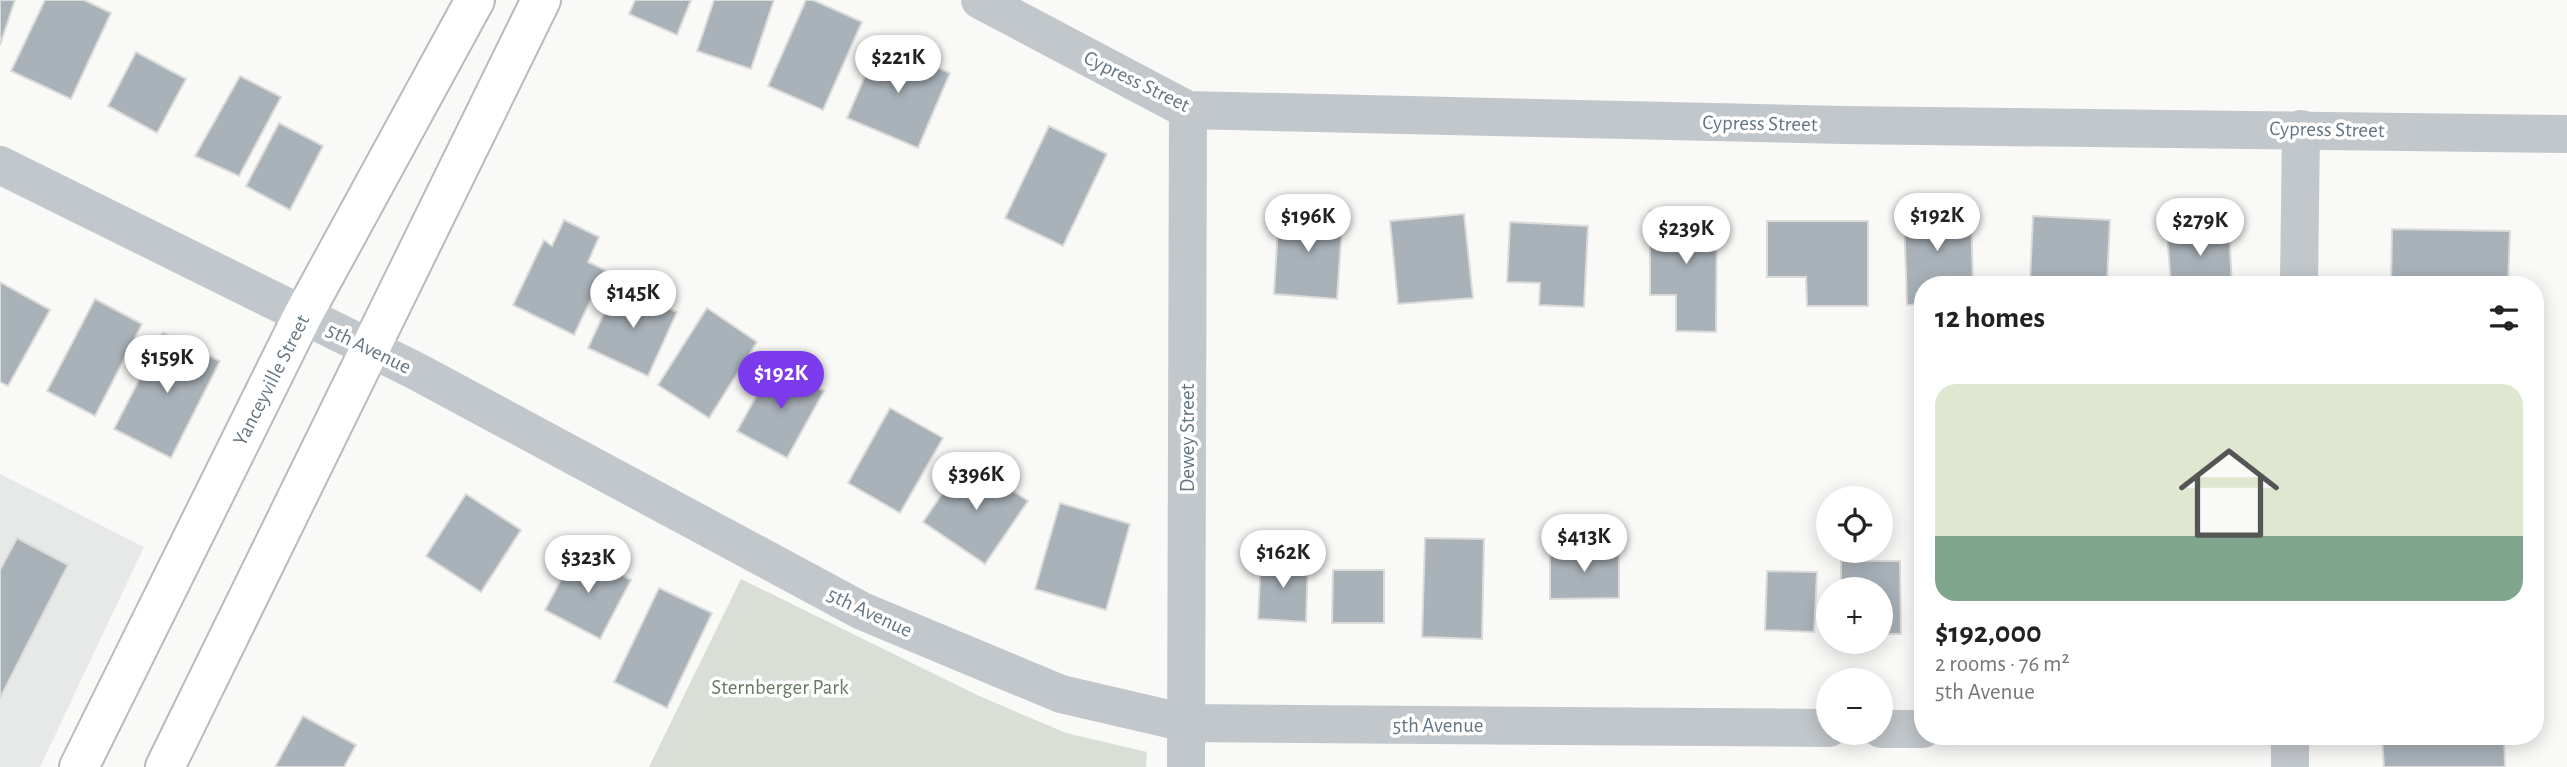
<!DOCTYPE html>
<html lang="en">
<head>
<meta charset="utf-8">
<style>
	body { margin:0; font-family:"Alegreya Sans",sans-serif; background:#f2f2f2; color:#222; height:100vh; display:flex; flex-direction:column; font-size:26px; white-space:nowrap }
	* { box-sizing:border-box; margin:0 }
	p { font-size:23px; color:#767676 }
	.icon { flex:none; width:38px; height:38px; fill:none; stroke:currentColor; stroke-width:2; stroke-linecap:round; stroke-linejoin:round }
	.map { position:relative; flex:1; overflow:hidden }
	.details { position:absolute; left:1914px; top:276px; width:630px; height:469px; display:flex; flex-direction:column; background:#fff; border-radius:28px; box-shadow:0 4px 18px #0003 }
	.details>* { flex:none }
	.fabs { position:absolute; left:1816px; top:486px; display:grid; gap:14px }
	.fabs a { display:grid; place-items:center; width:77px; height:77px; border-radius:50%; background:#fff; box-shadow:0 4px 18px #0003; font-size:35px }
	.price { position:absolute; translate:-50% -60px; padding:0 16px; border-radius:24px; background:#fff; color:#222; font-size:23px; line-height:46px; filter:drop-shadow(0 2px 4px #0008) }
	.price::after { content:''; position:absolute; left:50%; top:42px; width:21px; height:16px; margin-left:-10px; background:inherit; clip-path:polygon(0 0,100% 0,50% 100%) }
	.price.active { background:#7c3aed; color:#fff }
	ul { padding:0; list-style:none }
	li { display:grid; align-content:center; gap:14px; height:371px; padding:0 21px }
	li span { display:grid; place-items:center; height:217px; border-radius:21px; color:#555 }
	li>.icon { margin-inline-start:auto }
	span .icon { width:126px; height:126px; fill:#fffc; stroke-width:1 }
	li b { font-size:30px }
	h2 { display:flex; justify-content:space-between; align-items:center; height:84px; padding:0 21px; font-size:30px }
	.map>svg:first-child { display:block }
	.built { fill:#e7e8e8 }
	.park { fill:#d9ded6 }
	.building { fill:#a9b2b9; stroke:#dbdbd9; stroke-width:2 }
	.lines { fill:none; stroke-linecap:round; stroke-linejoin:round }
	.secondary-casing { stroke:#b5bbc0; stroke-width:42 }
	.street { stroke:#c2c7cb; stroke-width:38 }
	.secondary { stroke:#fff; stroke-width:38 }
	.labels { text-anchor:middle; stroke-width:7; stroke-linejoin:round; paint-order:stroke }
	.street-label { font-size:21px; fill:#647683; stroke:#fff }
	.park-label { font-size:21px; fill:#687a63; stroke:#fff }
</style>
</head>
<body>
<div class="map">
<svg width="2567" height="767" viewBox="0 0 2567 767">
	<rect width="100%" height="100%" fill="#f9f9f7"/>
	<path class="built" d="M 0,474 L 144,547 L 40,767 L 0,767 Z"/>
	<path class="park" d="M 741,579 L 977,695 L 1066,733 L 1147,752 L 1146,767 L 649,767 Z"/>
	<g class="building">
		<path d="M 0,0 L 15,0 L 0,45 Z"/>
		<path d="M 45,0 L 84,0 L 111,13 L 71,99 L 11,71 Z"/>
		<path d="M 635,0 L 691,0 L 677,35 L 629,14 Z"/>
		<path d="M 714,0 L 774,0 L 751,69 L 697,51 Z"/>
		<path d="M 806,0 L 813,0 L 862,22 L 823,110 L 768,86 Z"/>
		<path d="M 879,43 L 950,73 L 918,148 L 847,118 Z"/>
		<path d="M 136,52 L 186,79 L 157,133 L 108,106 Z"/>
		<path d="M 240,76 L 281,97 L 239,176 L 195,156 Z"/>
		<path d="M 279,123 L 323,146 L 290,210 L 246,186 Z"/>
		<path d="M 1049,126 L 1107,154 L 1063,246 L 1005,218 Z"/>
		<path d="M 1279,209 L 1343,213 L 1337,299 L 1274,294 Z"/>
		<path d="M 1650,211 L 1717,212 L 1716,332 L 1676,331 L 1676,295 L 1650,295 Z"/>
		<path d="M 1971,213 L 1973,285 L 1923,285 L 1923,304 L 1907,305 L 1904,216 Z"/>
		<path d="M 1464,214 L 1473,298 L 1398,304 L 1390,221 Z"/>
		<path d="M 2033,216 L 2110,220 L 2107,284 L 2030,280 Z"/>
		<path d="M 564,220 L 599,237 L 588,262 L 605,270 L 574,335 L 513,305 L 544,240 L 552,246 Z"/>
		<path d="M 1767,221 L 1868,221 L 1868,306 L 1807,306 L 1806,277 L 1767,277 Z"/>
		<path d="M 1510,222 L 1588,226 L 1584,307 L 1539,305 L 1540,283 L 1507,282 Z"/>
		<path d="M 2229,229 L 2232,285 L 2171,285 L 2167,233 Z"/>
		<path d="M 2392,229 L 2510,231 L 2508,285 L 2391,285 Z"/>
		<path d="M 0,282 L 50,310 L 8,386 L 0,382 Z"/>
		<path d="M 617,285 L 677,312 L 648,376 L 588,348 Z"/>
		<path d="M 95,299 L 142,324 L 95,416 L 47,391 Z"/>
		<path d="M 707,308 L 757,342 L 709,418 L 658,385 Z"/>
		<path d="M 163,333 L 220,361 L 171,458 L 114,429 Z"/>
		<path d="M 774,364 L 824,391 L 787,458 L 737,431 Z"/>
		<path d="M 890,408 L 943,438 L 900,513 L 848,483 Z"/>
		<path d="M 966,459 L 1028,501 L 985,564 L 923,522 Z"/>
		<path d="M 466,494 L 521,530 L 481,592 L 426,556 Z"/>
		<path d="M 1060,503 L 1130,524 L 1106,610 L 1035,589 Z"/>
		<path d="M 17,538 L 68,565 L 0,698 L 0,570 Z"/>
		<path d="M 1425,538 L 1484,539 L 1482,639 L 1422,637 Z"/>
		<path d="M 1619,549 L 1619,598 L 1550,599 L 1550,550 Z"/>
		<path d="M 576,551 L 631,580 L 600,639 L 545,610 Z"/>
		<path d="M 1261,559 L 1308,561 L 1306,622 L 1258,619 Z"/>
		<path d="M 1841,561 L 1900,561 L 1901,634 L 1881,634 L 1881,590 L 1841,590 Z"/>
		<path d="M 1333,570 L 1384,570 L 1384,623 L 1332,623 Z"/>
		<path d="M 1767,571 L 1817,572 L 1814,632 L 1765,630 Z"/>
		<path d="M 659,588 L 712,613 L 667,708 L 614,682 Z"/>
		<path d="M 303,716 L 356,745 L 344,767 L 275,767 Z"/>
		<path d="M 2382,737 L 2504,737 L 2505,767 L 2384,767 Z"/>
	</g>
	<g class="lines">
		<g class="secondary-casing">
			<g id="secondary">
				<path d="M 79,767 L 303,315 L 475,0"/>
				<path d="M 165,767 L 541,0"/>
			</g>
		</g>
		<g class="street">
			<path d="M 980,0 L 1188,110 L 1843,125 L 2567,134"/>
			<path d="M 0,165 L 416,371 L 862,611 L 1061,694 L 1186,723 L 1829,728"/>
			<path d="M 2299,285 L 2301,129"/>
			<path d="M 1881,729 L 1923,729"/>
			<path d="M 1186,767 L 1188,110"/>
			<path d="M 2290,767 L 2290,737"/>
		</g>
		<use href="#secondary" class="secondary"/>
	</g>
	<g class="labels">
		<g class="street-label">
			<text transform="translate(1137 81) rotate(26)" y="7">Cypress Street</text>
			<text transform="translate(1760 123) rotate(1)" y="7">Cypress Street</text>
			<text transform="translate(2327 129) rotate(1)" y="7">Cypress Street</text>
			<text transform="translate(369 348) rotate(26)" y="7">5th Avenue</text>
			<text transform="translate(271 380) rotate(-63)" y="7">Yanceyville Street</text>
			<text transform="translate(1187 438) rotate(-90)" y="7">Dewey Street</text>
			<text transform="translate(870 612) rotate(25)" y="7">5th Avenue</text>
			<text x="1438" y="732">5th Avenue</text>
		</g>
		<g class="park-label">
			<text x="780" y="694">Sternberger Park</text>
		</g>
	</g>
</svg>
<div class="fabs">
<a><svg class="icon" aria-label="locate" viewBox="0 0 24 24"><circle cx="12" cy="12" r="6"/><path d="M12 2v4M12 18v4M2 12h4M18 12h4"/></svg></a>
<a>+</a>
<a>−</a>
</div>
<b class="price" style="left:898px;top:95px">$221K</b>
<b class="price" style="left:1937px;top:253px">$192K</b>
<b class="price" style="left:1308px;top:254px">$196K</b>
<b class="price" style="left:2200px;top:258px">$279K</b>
<b class="price" style="left:1686px;top:266px">$239K</b>
<b class="price" style="left:633px;top:330px">$145K</b>
<b class="price" style="left:167px;top:395px">$159K</b>
<b class="price active" style="left:781px;top:411px">$192K</b>
<b class="price" style="left:976px;top:512px">$396K</b>
<b class="price" style="left:1584px;top:574px">$413K</b>
<b class="price" style="left:1283px;top:590px">$162K</b>
<b class="price" style="left:588px;top:595px">$323K</b>
<section class="details">
<h2>12 homes<svg class="icon" aria-label="filters" viewBox="0 0 24 24"><path d="M4 7h16M4 17h16"/><circle cx="9" cy="7" r="2"/><circle cx="15" cy="17" r="2"/></svg></h2>
<ul>
<li><span style="background:linear-gradient(#dfe7d0 70%,#7fa58c 0)"><svg class="icon" aria-label="home" viewBox="0 0 24 24"><path d="M3 11l9-7 9 7M6 9v11h12V9"/></svg></span><div><b>$192,000</b><p>2 rooms · 76 m²</p><p>5th Avenue</p></div></li>
</ul>
</section>
</div>
</body>
</html>
